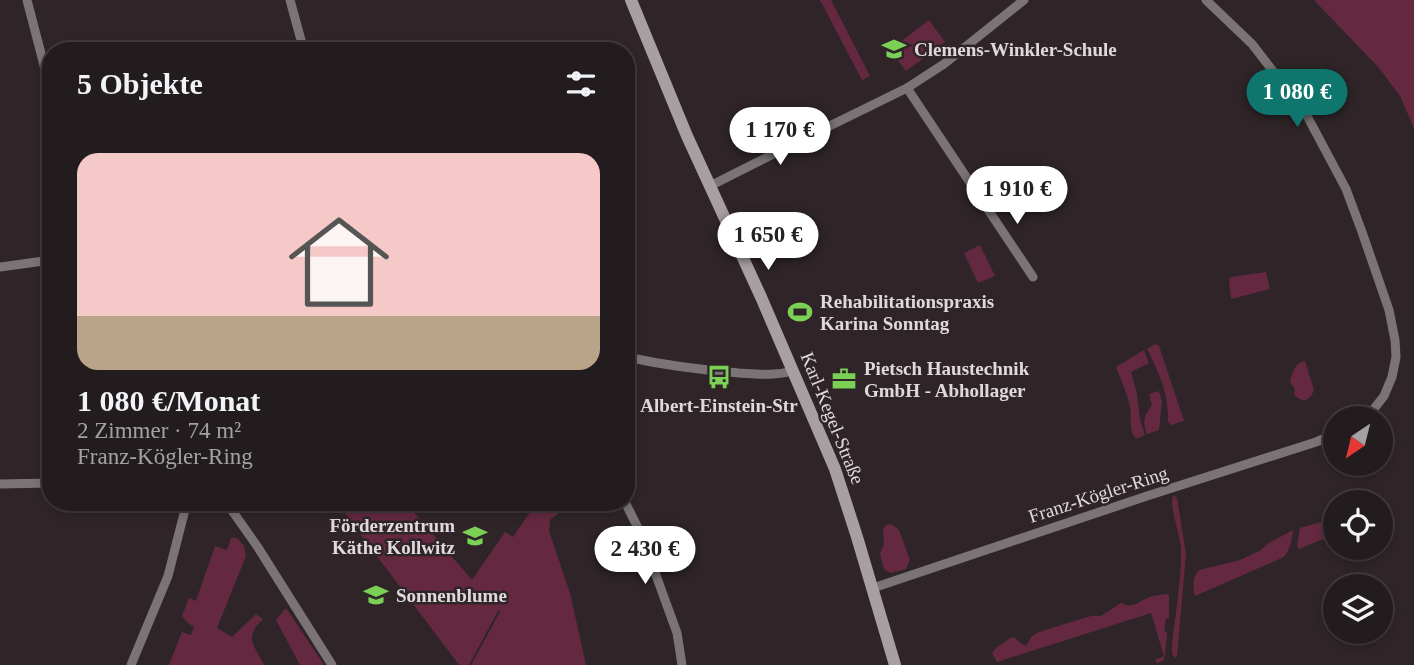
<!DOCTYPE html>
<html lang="de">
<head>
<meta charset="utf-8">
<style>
	body { margin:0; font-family:Georgia,serif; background:#2f292b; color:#f1f3f6; height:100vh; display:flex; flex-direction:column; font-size:26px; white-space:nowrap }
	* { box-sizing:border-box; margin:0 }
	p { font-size:23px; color:#a3a1a4 }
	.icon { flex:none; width:38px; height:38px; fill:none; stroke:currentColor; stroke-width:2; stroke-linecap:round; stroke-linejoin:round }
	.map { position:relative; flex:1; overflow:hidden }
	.sheet { position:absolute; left:42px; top:42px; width:593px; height:469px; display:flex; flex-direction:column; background:#231c1e; border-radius:28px; box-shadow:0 4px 10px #0003,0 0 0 2px #403a3c }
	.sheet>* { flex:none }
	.needle { width:46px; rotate:215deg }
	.tools { position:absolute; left:1323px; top:406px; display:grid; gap:14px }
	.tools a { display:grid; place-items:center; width:70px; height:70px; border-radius:50%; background:#231c1e; box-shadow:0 4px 10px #0003,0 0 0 2px #403a3c; font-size:35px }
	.price { position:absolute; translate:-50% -60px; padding:0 16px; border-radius:24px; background:#fff; color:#222; font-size:23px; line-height:46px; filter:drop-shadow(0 2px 4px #0008) }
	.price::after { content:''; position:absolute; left:50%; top:42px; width:21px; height:16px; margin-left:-10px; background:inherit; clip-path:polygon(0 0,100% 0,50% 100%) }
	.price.selected { background:#0f766e; color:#fff }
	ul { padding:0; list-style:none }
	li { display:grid; align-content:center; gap:14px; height:371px; padding:0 35px }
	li+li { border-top:2px solid #403a3c }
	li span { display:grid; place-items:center; height:217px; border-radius:21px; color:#555 }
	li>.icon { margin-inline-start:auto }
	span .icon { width:126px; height:126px; fill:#fffc; stroke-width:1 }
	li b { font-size:30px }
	h2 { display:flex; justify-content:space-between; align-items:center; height:84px; padding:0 35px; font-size:30px }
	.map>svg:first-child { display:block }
	.green { fill:#642940 }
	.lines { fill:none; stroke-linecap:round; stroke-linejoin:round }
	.street { stroke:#7a7476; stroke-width:9 }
	.secondary { stroke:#a89fa2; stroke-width:12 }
	.labels { text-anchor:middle; stroke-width:5; stroke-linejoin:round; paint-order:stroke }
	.poi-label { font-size:19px; font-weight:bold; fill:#e0d9db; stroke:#2f2528; text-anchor:start }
	.street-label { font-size:19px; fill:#e0d9db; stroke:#2f2528 }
</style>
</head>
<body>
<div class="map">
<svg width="1414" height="665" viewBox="0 0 1414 665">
	<rect width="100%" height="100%" fill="#2f2528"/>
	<g class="green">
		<path d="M 820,0 L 831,0 L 870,76 L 862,80 Z"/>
		<path d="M 1314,0 L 1414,0 L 1414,128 L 1400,96 L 1379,68 Z"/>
		<path d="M 929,20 L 945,42 L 906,71 L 890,50 Z"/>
		<path d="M 980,245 L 995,276 L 978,283 L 964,253 Z"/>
		<path d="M 1266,272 L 1270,289 L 1231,299 L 1229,280 L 1231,277 Z"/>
		<path d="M 1155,344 L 1159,346 L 1184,421 L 1171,425 L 1168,422 C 1169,395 1159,372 1147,349 Z"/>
		<path d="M 1144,350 L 1149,363 L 1131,372 L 1137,394 L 1140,420 L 1145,435 L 1136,439 C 1128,428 1132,419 1130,406 C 1127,393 1121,380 1116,367 Z"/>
		<path d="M 1301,362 L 1305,361 L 1314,390 C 1310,401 1302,404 1294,394 L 1295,389 L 1290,382 C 1292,374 1294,366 1301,362 Z"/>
		<path d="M 1159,391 L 1162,402 L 1159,430 L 1147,434 C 1142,421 1144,416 1152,405 L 1149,394 Z"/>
		<path d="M 1173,495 L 1177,498 L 1186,554 L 1177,656 L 1175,658 L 1172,654 L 1172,646 C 1175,615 1182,579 1181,548 C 1180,534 1169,507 1173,495 Z"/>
		<path d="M 346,502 L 405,502 L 472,580 L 505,532 L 513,537 L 537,502 L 572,502 L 550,520 L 549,531 L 570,593 L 586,665 L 471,665 L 501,610 L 498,611 L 469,665 L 459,665 L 340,507 Z"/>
		<path d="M 1335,518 L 1335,534 L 1299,549 L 1297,546 L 1300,528 Z"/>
		<path d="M 891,524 L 899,530 L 910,560 L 906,569 L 891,573 L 884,569 L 880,554 L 884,544 L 883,529 L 886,525 Z"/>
		<path d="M 1293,530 C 1292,541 1290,549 1284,557 L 1195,596 C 1192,588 1193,576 1199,570 L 1240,560 L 1261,550 L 1267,544 Z"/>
		<path d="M 231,538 L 237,538 L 244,546 L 246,556 L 217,628 L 232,637 L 256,614 L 263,619 C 244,638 253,643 264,665 L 169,665 L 182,632 L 191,635 L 194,627 L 188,623 L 182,616 L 189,598 L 196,601 L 215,546 L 227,550 Z"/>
		<path d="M 1167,594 L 1169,595 L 1169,618 L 1166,619 L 1164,631 L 1167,632 L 1165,656 L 1163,661 L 1157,663 L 1155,660 L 1164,656 L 1151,613 L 997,662 L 992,653 L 996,648 L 1012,637 C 1018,638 1020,644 1026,646 L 1032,636 L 1039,632 L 1091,616 L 1101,616 L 1121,603 C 1133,609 1138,602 1149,597 C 1155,595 1161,595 1167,594 Z"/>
		<path d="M 286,608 L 322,662 L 323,665 L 300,665 L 276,620 Z"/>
	</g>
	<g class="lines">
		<g class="street">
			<path d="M 27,0 L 51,92"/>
			<path d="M 290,0 L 304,51"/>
			<path d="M 1206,0 L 1252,44 L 1306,114 L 1346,189 L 1362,232 L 1389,310 L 1395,340 L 1396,357 L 1392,377 L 1384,396 L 1373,410 L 1364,418"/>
			<path d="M 907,88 L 1033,277"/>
			<path d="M 710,186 L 795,143 L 907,88 L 944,64 L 1024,0"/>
			<path d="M 0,267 L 51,260"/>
			<path d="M 626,357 C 664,365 701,370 739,373 C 758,374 775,376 793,371"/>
			<path d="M 0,484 L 51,483"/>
			<path d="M 226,502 L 257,546 L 332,665"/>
			<path d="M 625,502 L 641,534 L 677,633 L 682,665"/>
			<path d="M 873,588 L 1147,496 L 1316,442 L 1335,434"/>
			<path d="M 131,665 L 168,576 L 187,502"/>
		</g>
		<path class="secondary" d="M 631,0 L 687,136 L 761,297 L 835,469 L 857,537 L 895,665"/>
	</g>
	<defs>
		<g id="school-bare" transform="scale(1.89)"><path d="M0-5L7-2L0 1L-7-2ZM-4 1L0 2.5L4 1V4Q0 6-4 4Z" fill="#7bd156" stroke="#2f2528" stroke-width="2.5" paint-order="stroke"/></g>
		<g id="stadium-bare" transform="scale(1.89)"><path d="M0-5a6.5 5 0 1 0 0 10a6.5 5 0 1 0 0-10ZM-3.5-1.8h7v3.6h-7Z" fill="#7bd156" stroke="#2f2528" stroke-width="2.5" paint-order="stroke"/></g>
		<g id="bus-bare" transform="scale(1.89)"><path d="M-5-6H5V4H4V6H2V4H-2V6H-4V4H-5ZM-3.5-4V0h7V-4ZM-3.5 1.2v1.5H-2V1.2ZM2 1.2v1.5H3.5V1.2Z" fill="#7bd156" stroke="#2f2528" stroke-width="2.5" paint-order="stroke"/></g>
		<g id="office-bare" transform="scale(1.89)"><path d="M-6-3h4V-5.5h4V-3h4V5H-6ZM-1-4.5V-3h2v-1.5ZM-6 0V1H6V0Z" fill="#7bd156" stroke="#2f2528" stroke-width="2.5" paint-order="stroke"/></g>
	</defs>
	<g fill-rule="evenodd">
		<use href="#school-bare" x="894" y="49"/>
		<use href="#stadium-bare" x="800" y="312"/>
		<use href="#bus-bare" x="719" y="377"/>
		<use href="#office-bare" x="844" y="379"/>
		<use href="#school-bare" x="475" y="536"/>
		<use href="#school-bare" x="376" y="595"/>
	</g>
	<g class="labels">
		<g class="poi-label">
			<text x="914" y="56">Clemens-Winkler-Schule</text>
			<text x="820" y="308">Rehabilitationspraxis<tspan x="820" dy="22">Karina Sonntag</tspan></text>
			<text x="864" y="375">Pietsch Haustechnik<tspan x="864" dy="22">GmbH - Abhollager</tspan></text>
			<text x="719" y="412" text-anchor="middle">Albert-Einstein-Str</text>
			<text x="455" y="532" text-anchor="end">Förderzentrum<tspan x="455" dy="22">Käthe Kollwitz</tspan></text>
			<text x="396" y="602">Sonnenblume</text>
		</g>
		<g class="street-label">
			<text transform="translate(833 418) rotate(68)" y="7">Karl-Kegel-Straße</text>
			<text transform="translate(1098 494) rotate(-18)" y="7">Franz-Kögler-Ring</text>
		</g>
	</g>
</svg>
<div class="tools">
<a><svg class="needle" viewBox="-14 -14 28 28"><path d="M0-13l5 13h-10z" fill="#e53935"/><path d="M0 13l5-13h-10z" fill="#a3a1a4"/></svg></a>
<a><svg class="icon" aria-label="locate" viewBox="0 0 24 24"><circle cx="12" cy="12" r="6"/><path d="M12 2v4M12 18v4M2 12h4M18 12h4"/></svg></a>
<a><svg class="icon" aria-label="layers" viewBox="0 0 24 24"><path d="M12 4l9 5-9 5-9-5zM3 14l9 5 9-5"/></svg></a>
</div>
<b class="price selected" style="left:1297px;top:129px">1 080 €</b>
<b class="price" style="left:780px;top:167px">1 170 €</b>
<b class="price" style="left:1017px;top:226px">1 910 €</b>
<b class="price" style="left:768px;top:272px">1 650 €</b>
<b class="price" style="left:645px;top:586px">2 430 €</b>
<section class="sheet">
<h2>5 Objekte<svg class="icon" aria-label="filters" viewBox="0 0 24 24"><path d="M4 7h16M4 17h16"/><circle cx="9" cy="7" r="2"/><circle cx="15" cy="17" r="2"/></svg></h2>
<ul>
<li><span style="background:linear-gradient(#f6c9c9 75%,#b9a48a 0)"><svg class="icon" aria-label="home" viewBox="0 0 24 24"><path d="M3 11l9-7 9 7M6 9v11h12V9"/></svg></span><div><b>1 080 €/Monat</b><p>2 Zimmer · 74 m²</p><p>Franz-Kögler-Ring</p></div></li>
</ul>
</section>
</div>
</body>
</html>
